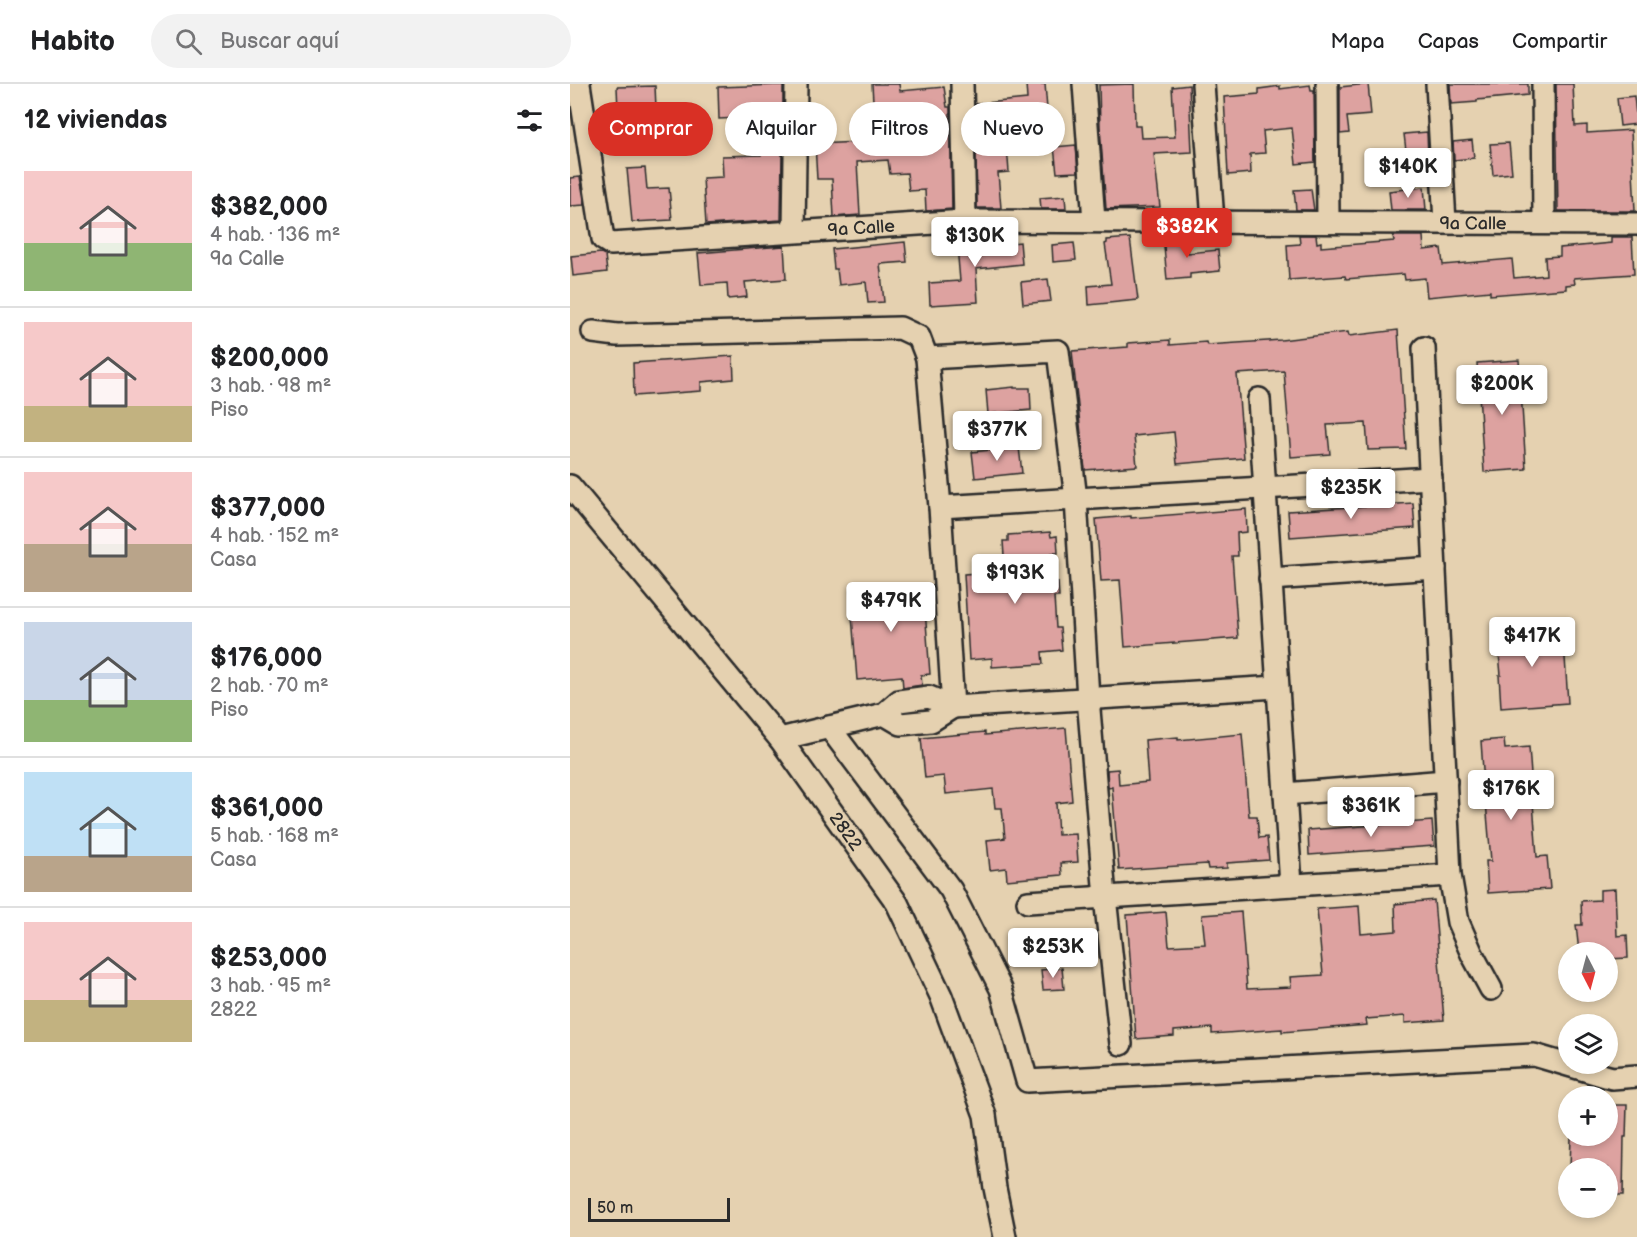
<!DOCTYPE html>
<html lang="es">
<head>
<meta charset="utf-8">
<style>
	body { margin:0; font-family:"Balsamiq Sans",sans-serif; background:#f2f2f2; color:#202124; height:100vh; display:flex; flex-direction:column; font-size:22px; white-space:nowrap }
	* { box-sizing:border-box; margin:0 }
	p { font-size:20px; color:#757577 }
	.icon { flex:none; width:33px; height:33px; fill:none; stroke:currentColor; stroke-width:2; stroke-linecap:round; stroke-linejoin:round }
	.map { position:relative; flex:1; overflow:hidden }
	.panel { display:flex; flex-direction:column; background:#fff; width:570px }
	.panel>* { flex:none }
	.guide { position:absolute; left:18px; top:18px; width:570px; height:54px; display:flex; gap:12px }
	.needle { width:39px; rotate:174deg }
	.fabs { position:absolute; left:988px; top:858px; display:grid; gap:12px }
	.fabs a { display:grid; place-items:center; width:60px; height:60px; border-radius:50%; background:#fff; box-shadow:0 3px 9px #0003; font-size:30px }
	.scale { position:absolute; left:18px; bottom:15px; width:142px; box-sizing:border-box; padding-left:6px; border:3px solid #2b2b2b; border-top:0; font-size:16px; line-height:21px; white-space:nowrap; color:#2b2b2b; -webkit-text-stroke:4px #e5d1b0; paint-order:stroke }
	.price { position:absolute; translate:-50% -51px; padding:0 14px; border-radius:6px; background:#fff; color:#222; font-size:20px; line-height:39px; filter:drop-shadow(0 2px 3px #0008) }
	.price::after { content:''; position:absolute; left:50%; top:36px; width:18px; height:14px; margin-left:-9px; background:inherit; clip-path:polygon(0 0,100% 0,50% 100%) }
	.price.active { background:#d93025; color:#fff }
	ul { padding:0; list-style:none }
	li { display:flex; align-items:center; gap:18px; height:150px; padding:0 24px }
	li+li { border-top:2px solid #e0e0e0 }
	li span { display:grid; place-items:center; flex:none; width:168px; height:120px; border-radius:0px; color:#555 }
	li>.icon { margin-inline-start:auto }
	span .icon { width:72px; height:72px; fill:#fffc; stroke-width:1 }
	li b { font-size:26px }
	h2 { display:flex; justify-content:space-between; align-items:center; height:72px; padding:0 24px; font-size:26px }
	.chip { padding:0 21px; border-radius:27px; background:#fff; box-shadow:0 3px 9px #0003; font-size:21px; line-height:54px }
	.chip.active { background:#d93025; color:#fff }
	header { display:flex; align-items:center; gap:36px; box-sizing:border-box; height:84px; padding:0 30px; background:#fff; border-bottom:2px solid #e0e0e0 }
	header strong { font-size:28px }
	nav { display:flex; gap:33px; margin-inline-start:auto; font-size:21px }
	.search { width:420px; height:54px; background:#f2f2f2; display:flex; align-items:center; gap:15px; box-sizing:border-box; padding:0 21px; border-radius:33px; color:#757577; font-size:22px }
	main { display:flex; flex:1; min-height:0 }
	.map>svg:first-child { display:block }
	.building { fill:#dda2a0; stroke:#2b2b2b; stroke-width:1.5 }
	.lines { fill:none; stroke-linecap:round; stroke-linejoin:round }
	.minor-casing { stroke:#2b2b2b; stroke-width:26 }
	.minor { stroke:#e5d1b0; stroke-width:21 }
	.labels { text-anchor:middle; stroke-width:4.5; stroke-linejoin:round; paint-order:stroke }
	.street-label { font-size:18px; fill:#2b2b2b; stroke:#e5d1b0 }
</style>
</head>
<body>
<header>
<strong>Habito</strong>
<div class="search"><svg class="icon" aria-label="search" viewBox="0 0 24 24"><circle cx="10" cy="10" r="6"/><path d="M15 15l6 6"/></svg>Buscar aquí</div>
<nav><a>Mapa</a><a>Capas</a><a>Compartir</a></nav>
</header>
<main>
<section class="panel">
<h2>12 viviendas<svg class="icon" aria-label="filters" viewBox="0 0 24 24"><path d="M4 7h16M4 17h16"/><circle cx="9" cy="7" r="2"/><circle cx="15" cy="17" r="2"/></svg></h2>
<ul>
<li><span style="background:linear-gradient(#f6c9c9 60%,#8fb573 0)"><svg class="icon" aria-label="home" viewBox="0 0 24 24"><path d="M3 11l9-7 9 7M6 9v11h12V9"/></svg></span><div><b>$382,000</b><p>4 hab. · 136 m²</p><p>9a Calle</p></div></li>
<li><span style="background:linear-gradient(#f6c9c9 70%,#c2b280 0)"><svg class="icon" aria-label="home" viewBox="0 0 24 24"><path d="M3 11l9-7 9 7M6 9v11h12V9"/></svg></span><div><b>$200,000</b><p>3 hab. · 98 m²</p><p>Piso</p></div></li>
<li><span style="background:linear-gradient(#f6c9c9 60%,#b9a48a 0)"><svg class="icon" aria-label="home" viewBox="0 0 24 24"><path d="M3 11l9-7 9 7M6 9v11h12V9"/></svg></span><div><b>$377,000</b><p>4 hab. · 152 m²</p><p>Casa</p></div></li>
<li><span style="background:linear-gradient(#c9d6e8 65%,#8fb573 0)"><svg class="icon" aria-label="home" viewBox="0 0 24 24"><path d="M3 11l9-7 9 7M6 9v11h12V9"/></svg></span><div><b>$176,000</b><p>2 hab. · 70 m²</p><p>Piso</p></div></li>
<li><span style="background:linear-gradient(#bfe0f5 70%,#b9a48a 0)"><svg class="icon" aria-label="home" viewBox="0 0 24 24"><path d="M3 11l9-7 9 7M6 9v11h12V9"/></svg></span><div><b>$361,000</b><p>5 hab. · 168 m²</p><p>Casa</p></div></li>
<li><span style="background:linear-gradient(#f6c9c9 65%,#c2b280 0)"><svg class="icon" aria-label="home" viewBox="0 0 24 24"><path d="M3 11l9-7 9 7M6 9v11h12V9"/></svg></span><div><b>$253,000</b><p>3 hab. · 95 m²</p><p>2822</p></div></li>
</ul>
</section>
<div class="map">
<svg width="1067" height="1153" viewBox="0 0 1067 1153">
	<rect width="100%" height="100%" fill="#e5d1b0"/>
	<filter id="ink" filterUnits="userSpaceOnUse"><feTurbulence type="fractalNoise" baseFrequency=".0167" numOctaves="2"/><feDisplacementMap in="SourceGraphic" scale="12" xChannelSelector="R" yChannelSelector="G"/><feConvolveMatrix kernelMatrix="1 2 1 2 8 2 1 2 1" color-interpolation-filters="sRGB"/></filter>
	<g filter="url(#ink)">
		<g class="building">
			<path d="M 302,0 L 329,0 L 330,7 L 374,3 L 377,23 L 380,23 L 382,125 L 356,127 L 355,106 L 339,107 L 337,89 L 320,90 L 318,76 L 287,78 L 290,131 L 264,133 L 262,95 L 247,95 L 245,60 L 290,58 L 290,53 L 305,52 Z"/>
			<path d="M 456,0 L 475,0 L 479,50 L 436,50 L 439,88 L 428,89 L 431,124 L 407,124 L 405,20 L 457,15 Z"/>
			<path d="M 564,0 L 565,42 L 570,42 L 571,54 L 605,53 L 602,3 L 619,1 L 622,68 L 584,70 L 590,123 L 536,125 L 530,43 L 529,1 Z"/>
			<path d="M 798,0 L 801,31 L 777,33 L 779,49 L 770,50 L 770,3 Z"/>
			<path d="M 880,0 L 958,0 L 958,11 L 907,16 L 907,18 L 881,20 Z"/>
			<path d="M 986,0 L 1003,0 L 1005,42 L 1017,41 L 1017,49 L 1061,46 L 1065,127 L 988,127 Z"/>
			<path d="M 213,1 L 213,32 L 211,32 L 212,69 L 211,136 L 136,141 L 133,94 L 153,93 L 152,72 L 191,71 L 189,33 L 149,35 L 148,3 Z"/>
			<path d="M 740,1 L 741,6 L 744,6 L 745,78 L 726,80 L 722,44 L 693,47 L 695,69 L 680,70 L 681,89 L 658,91 L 654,13 L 689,10 L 689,5 L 710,2 L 710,5 Z"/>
			<path d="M 85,2 L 86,24 L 48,26 L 47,3 Z"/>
			<path d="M 1064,12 L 1067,40 L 1050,42 L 1047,14 Z"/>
			<path d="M 857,48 L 858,73 L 837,75 L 834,50 Z"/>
			<path d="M 902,56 L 904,74 L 884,76 L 883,58 Z"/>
			<path d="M 939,59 L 942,89 L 923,91 L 920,60 Z"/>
			<path d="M 506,61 L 508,88 L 487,89 L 484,63 Z"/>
			<path d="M 75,84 L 77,105 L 99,104 L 102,136 L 62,138 L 57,85 Z"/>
			<path d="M 10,93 L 15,121 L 0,122 L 0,94 Z"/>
			<path d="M 854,103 L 856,126 L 821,126 L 819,107 Z"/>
			<path d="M 741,105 L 744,126 L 726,126 L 724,106 Z"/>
			<path d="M 495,112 L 496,125 L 471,125 L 470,114 Z"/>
			<path d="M 405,150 L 433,150 L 433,160 L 450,158 L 452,180 L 406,185 L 408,218 L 360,221 L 359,199 L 390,197 L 387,162 L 406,161 Z"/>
			<path d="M 593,151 L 617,151 L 618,169 L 648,166 L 650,187 L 620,190 L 620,194 L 597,196 Z"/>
			<path d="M 729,151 L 746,151 L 747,159 L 751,158 L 751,163 L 824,157 L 823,152 L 853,152 L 854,166 L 871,164 L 873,181 L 942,175 L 944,194 L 976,191 L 975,173 L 990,172 L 990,164 L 1041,159 L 1041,153 L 1062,153 L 1064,190 L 1004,194 L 1005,200 L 996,201 L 996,205 L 920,211 L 920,207 L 857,213 L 855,194 L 835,196 L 834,190 L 776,195 L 775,192 L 719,196 L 717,161 L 730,160 Z"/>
			<path d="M 560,154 L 568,216 L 519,221 L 518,202 L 541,200 L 535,160 L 537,159 L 537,156 Z"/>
			<path d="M 335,158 L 337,178 L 310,180 L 314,218 L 298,219 L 296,198 L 269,201 L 267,185 L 264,185 L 262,165 Z"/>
			<path d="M 504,159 L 506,176 L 483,178 L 482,161 Z"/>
			<path d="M 214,162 L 216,195 L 175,198 L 177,213 L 158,215 L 157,199 L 131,201 L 128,169 Z"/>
			<path d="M 31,169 L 35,171 L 37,188 L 3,192 L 1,172 Z"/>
			<path d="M 478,195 L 481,217 L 453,220 L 451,198 Z"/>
			<path d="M 828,246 L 836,365 L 798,366 L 796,339 L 757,341 L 760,370 L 721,373 L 714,287 L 667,290 L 674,374 L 607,380 L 604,348 L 564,352 L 567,382 L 515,386 L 502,267 L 558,263 L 558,259 L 600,256 L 600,261 L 636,258 L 637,261 L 711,256 L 778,248 L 779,252 Z"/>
			<path d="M 163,272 L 164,295 L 131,298 L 131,307 L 64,312 L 63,279 Z"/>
			<path d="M 949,276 L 956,385 L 914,388 L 907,279 Z"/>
			<path d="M 444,303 L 444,304 L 460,304 L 461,326 L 418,330 L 416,306 Z"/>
			<path d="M 449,363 L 452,389 L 405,394 L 402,368 Z"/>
			<path d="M 843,419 L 845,444 L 720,453 L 718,427 Z"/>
			<path d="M 676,425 L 677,448 L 667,449 L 668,472 L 662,472 L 668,554 L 555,563 L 550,496 L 531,497 L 526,435 L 561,432 L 561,434 Z"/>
			<path d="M 480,448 L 481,453 L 487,452 L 488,469 L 481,469 L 484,497 L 488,498 L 489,513 L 484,513 L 486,544 L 490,544 L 492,566 L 472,568 L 473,580 L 422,583 L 422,574 L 399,576 L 394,490 L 435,487 L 433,457 L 438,457 L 438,451 Z"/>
			<path d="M 353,500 L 360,590 L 351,591 L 352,601 L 333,604 L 332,592 L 287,596 L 280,506 Z"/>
			<path d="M 993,543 L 998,619 L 931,624 L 929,591 L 931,591 L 927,548 Z"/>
			<path d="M 496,644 L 502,717 L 486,719 L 488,751 L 506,750 L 508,778 L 491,779 L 492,791 L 437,796 L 436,784 L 420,786 L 417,756 L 435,754 L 432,724 L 425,724 L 423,705 L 376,710 L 374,692 L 355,694 L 351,654 L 415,648 L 415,651 Z"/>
			<path d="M 672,650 L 679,732 L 687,732 L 689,754 L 697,753 L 699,776 L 657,779 L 657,784 L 638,785 L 637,780 L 549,786 L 542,703 L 538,704 L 537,686 L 548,685 L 549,701 L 578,698 L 575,656 L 608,653 L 608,656 Z"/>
			<path d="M 934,655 L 935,665 L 959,663 L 967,773 L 977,772 L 980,805 L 918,809 L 916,777 L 921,777 L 916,718 L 912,718 L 910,701 L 914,701 L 911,657 Z"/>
			<path d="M 862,737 L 864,762 L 739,771 L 738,746 Z"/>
			<path d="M 1045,805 L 1047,852 L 1057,851 L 1058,874 L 1038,875 L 1038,868 L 1009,868 L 1006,841 L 1012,841 L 1011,817 L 1030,816 L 1030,806 Z"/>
			<path d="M 864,816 L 874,936 L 835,939 L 835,932 L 796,935 L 797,941 L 712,948 L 712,945 L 642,950 L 642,944 L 604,947 L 604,952 L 566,955 L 557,831 L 596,828 L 599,862 L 635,860 L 632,831 L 671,828 L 677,905 L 721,903 L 720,893 L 753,891 L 747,825 L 789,822 L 791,850 L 826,847 L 825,820 Z"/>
			<path d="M 492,884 L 494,905 L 473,906 L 471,886 Z"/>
			<path d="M 1038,1021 L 1057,1021 L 1056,1053 L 1054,1053 L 1053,1111 L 1038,1111 L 1038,1084 L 1000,1084 L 1001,1053 L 1006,1053 L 1006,1052 L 1038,1052 Z"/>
		</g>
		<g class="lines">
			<g class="minor-casing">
				<g id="minor">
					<path id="s1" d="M 9,0 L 33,155 L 41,160 L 395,137 L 1067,140"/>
					<path d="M 392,0 L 395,137"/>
					<path d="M 514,0 L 524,137"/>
					<path d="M 633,0 L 643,137"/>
					<path d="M 757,0 L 758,137"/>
					<path d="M 867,0 L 875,138"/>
					<path d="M 973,0 L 974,139"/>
					<path d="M 224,147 L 226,0"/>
					<path d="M 23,248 L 47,251 L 330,244 L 349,253 L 357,274 L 370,423 L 383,623"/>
					<path d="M 854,264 L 880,791 L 888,838 L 902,870 L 921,905"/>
					<path d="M 357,274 L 488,267 L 506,415 L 518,614 L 535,813 L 551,960"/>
					<path d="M 689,315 L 721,801"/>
					<path id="s2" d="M 0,402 L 210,655 L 327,819 L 371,912 L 415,1031 L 425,1104 L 435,1153"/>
					<path d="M 370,423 L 861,394"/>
					<path d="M 700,495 L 865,484"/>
					<path d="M 314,630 L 331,640 L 361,637 L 383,623"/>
					<path d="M 259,643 L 381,806 L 431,905 L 457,997 L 964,971 L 1042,994 L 1067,992"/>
					<path d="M 210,655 L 314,630 L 329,617 L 359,613 L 383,623 L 707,603"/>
					<path d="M 715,710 L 876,697"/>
					<path d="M 458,818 L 880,791"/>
				</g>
			</g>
			<use href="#minor" class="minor"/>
		</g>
	</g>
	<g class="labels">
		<g class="street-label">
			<text dy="6" stroke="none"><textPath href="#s1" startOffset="1029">9a Calle</textPath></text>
			<text dy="6" stroke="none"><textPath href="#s1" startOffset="417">9a Calle</textPath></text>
			<text dy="6" stroke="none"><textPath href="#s2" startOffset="442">2822</textPath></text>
		</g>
	</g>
</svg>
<div class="fabs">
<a><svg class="needle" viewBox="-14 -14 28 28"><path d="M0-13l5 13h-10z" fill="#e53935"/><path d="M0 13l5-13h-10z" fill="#757577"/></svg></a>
<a><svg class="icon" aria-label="layers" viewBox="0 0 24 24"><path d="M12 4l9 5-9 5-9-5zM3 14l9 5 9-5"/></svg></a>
<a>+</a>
<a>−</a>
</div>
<div class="scale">50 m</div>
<b class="price" style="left:838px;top:115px">$140K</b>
<b class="price active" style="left:617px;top:175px">$382K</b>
<b class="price" style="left:405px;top:184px">$130K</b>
<b class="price" style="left:932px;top:332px">$200K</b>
<b class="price" style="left:427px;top:378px">$377K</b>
<b class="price" style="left:781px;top:436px">$235K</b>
<b class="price" style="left:445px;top:521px">$193K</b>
<b class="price" style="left:321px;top:549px">$479K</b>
<b class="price" style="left:962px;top:584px">$417K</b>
<b class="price" style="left:941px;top:737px">$176K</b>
<b class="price" style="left:801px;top:754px">$361K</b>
<b class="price" style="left:483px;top:895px">$253K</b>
<div class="guide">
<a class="chip active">Comprar</a>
<a class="chip">Alquilar</a>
<a class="chip">Filtros</a>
<a class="chip">Nuevo</a>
</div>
</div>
</main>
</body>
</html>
